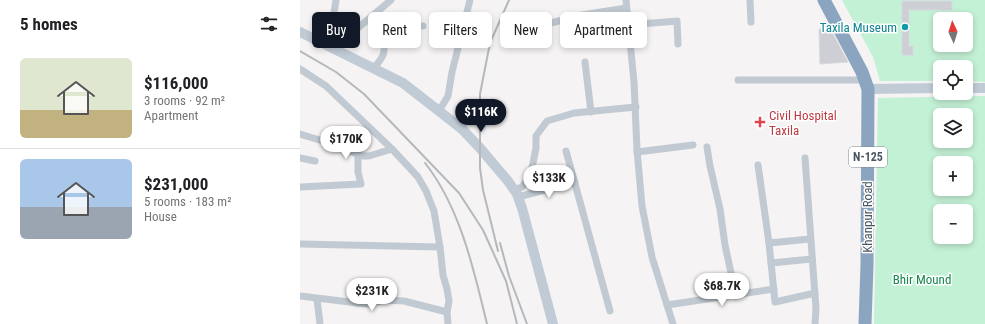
<!DOCTYPE html>
<html lang="en">
<head>
<meta charset="utf-8">
<style>
	body { margin:0; font-family:"Roboto Condensed",sans-serif; background:#f6f6f6; color:#202124; height:100vh; display:flex; flex-direction:column; font-size:15px; white-space:nowrap }
	* { box-sizing:border-box; margin:0 }
	p { font-size:13px; color:#757577 }
	.icon { flex:none; width:22px; height:22px; fill:none; stroke:currentColor; stroke-width:2; stroke-linecap:round; stroke-linejoin:round }
	.map { position:relative; flex:1; overflow:hidden }
	.details { display:flex; flex-direction:column; background:#fff; width:300px }
	.details>* { flex:none }
	.guide { position:absolute; left:12px; top:12px; width:380px; height:36px; display:flex; gap:8px }
	.needle { width:26px; rotate:356deg }
	.buttons { position:absolute; left:633px; top:12px; display:grid; gap:8px }
	.buttons a { display:grid; place-items:center; width:40px; height:40px; border-radius:6px; background:#fff; box-shadow:0 2px 6px #0003; font-size:20px }
	.price { position:absolute; translate:-50% -34px; padding:0 9px; border-radius:14px; background:#fff; color:#222; font-size:13px; line-height:26px; filter:drop-shadow(0 1px 2px #0008) }
	.price::after { content:''; position:absolute; left:50%; top:24px; width:12px; height:9px; margin-left:-6px; background:inherit; clip-path:polygon(0 0,100% 0,50% 100%) }
	.price.on { background:#111827; color:#fff }
	ul { padding:0; list-style:none }
	li { display:flex; align-items:center; gap:12px; height:100px; padding:0 20px }
	li+li { border-top:1px solid #e0e0e0 }
	li span { display:grid; place-items:center; flex:none; width:112px; height:80px; border-radius:6px; color:#555 }
	li>.icon { margin-inline-start:auto }
	span .icon { width:48px; height:48px; fill:#fffc; stroke-width:1 }
	li b { font-size:17px }
	h2 { display:flex; justify-content:space-between; align-items:center; height:48px; padding:0 20px; font-size:17px }
	.pill { padding:0 14px; border-radius:6px; background:#fff; box-shadow:0 2px 6px #0003; font-size:14px; line-height:36px }
	.pill.on { background:#111827; color:#fff }
	main { display:flex; flex:1; min-height:0 }
	.map>svg:first-child { display:block }
	.green { fill:#c3f1d5; fill-rule:evenodd }
	.building { fill:#cdcfd5; stroke:#d7d9de }
	.lines { fill:none; stroke-linecap:round; stroke-linejoin:round }
	.street { stroke:#c1cad2; stroke-width:7 }
	.secondary { stroke:#c1cbd6; stroke-width:10 }
	.highway { stroke:#8ba5c1; stroke-width:13 }
	.rail { stroke:#b5b8bd; stroke-width:2 }
	.culture-dot { fill:#0f9aa8; stroke:#fff; stroke-width:1.5 }
	.health-dot { fill:#e0444e; stroke:#fff; stroke-width:1.5 }
	.labels { text-anchor:middle; stroke-width:3; stroke-linejoin:round; paint-order:stroke }
	.shield { fill:#fff; stroke:#808990; stroke-width:1 }
	.shield-label { font-size:12px; font-weight:bold; fill:#4a5661 }
	.culture-label { font-size:13px; fill:#0d838f; stroke:#fff; text-anchor:end }
	.health-label { font-size:13px; fill:#be3a42; stroke:#fff; text-anchor:start }
	.street-label { font-size:13px; fill:#4a5661; stroke:#fff }
	.park-label { font-size:13px; fill:#17864f; stroke:#fff }
</style>
</head>
<body>
<main>
<section class="details">
<h2>5 homes<svg class="icon" aria-label="filters" viewBox="0 0 24 24"><path d="M4 7h16M4 17h16"/><circle cx="9" cy="7" r="2"/><circle cx="15" cy="17" r="2"/></svg></h2>
<ul>
<li><span style="background:linear-gradient(#dfe7d0 65%,#c2b280 0)"><svg class="icon" aria-label="home" viewBox="0 0 24 24"><path d="M3 11l9-7 9 7M6 9v11h12V9"/></svg></span><div><b>$116,000</b><p>3 rooms · 92 m²</p><p>Apartment</p></div></li>
<li><span style="background:linear-gradient(#a9c7e8 60%,#9aa5b1 0)"><svg class="icon" aria-label="home" viewBox="0 0 24 24"><path d="M3 11l9-7 9 7M6 9v11h12V9"/></svg></span><div><b>$231,000</b><p>5 rooms · 183 m²</p><p>House</p></div></li>
</ul>
</section>
<div class="map">
<svg width="685" height="324" viewBox="0 0 685 324">
	<rect width="100%" height="100%" fill="#f5f3f3"/>
	<g class="green">
		<path d="M 542,0 L 685,0 L 685,82 L 666,81 L 666,67 L 640,67 L 640,81 L 580,81 L 573,57 ZM 640,19 L 666,19 L 666,45 L 640,45 Z"/>
		<path d="M 685,96 L 685,324 L 574,324 L 578,98 ZM 640,115 L 666,115 L 666,141 L 640,141 ZM 640,163 L 666,163 L 666,189 L 640,189 ZM 640,211 L 666,211 L 666,237 L 640,237 Z"/>
	</g>
	<g class="building">
		<path d="M 602,1 L 652,1 L 652,10 L 609,10 L 609,46 L 613,46 L 613,55 L 602,55 Z"/>
		<path d="M 519,29 L 531,30 L 548,62 L 520,64 Z"/>
	</g>
	<g class="lines">
		<g class="street">
			<path d="M 326,0 L 334,82 L 337,150 L 342,206 L 352,257 L 373,324"/>
			<path d="M 450,0 L 451,22"/>
			<path d="M 243,25 L 282,15 L 326,8"/>
			<path d="M 328,25 L 377,21 L 378,44"/>
			<path d="M 81,27 L 123,26"/>
			<path d="M 29,46 L 36,0"/>
			<path d="M 33,49 L 91,0"/>
			<path d="M 285,62 L 291,112"/>
			<path d="M 74,68 C 77,64 81,60 83,55 C 87,43 81,25 76,14"/>
			<path d="M 0,69 L 26,86 L 92,149 L 118,177 L 126,191 L 134,211 L 140,247 L 143,275 L 147,289 L 149,301 L 147,312 L 148,324"/>
			<path d="M 438,80 L 566,80"/>
			<path d="M 139,111 L 148,96 L 152,72 L 170,0"/>
			<path d="M 0,134 L 43,147 L 56,154 L 63,156 L 69,156 L 92,149"/>
			<path d="M 407,147 L 410,166 L 420,209 L 425,245 L 436,296"/>
			<path d="M 266,151 L 310,311"/>
			<path d="M 337,152 L 393,145"/>
			<path d="M 0,158 L 15,161"/>
			<path d="M 505,158 L 516,309 L 515,324"/>
			<path d="M 458,165 L 469,243 L 475,302 L 515,293"/>
			<path d="M 0,187 L 61,184 L 58,172 L 58,154"/>
			<path d="M 214,190 L 222,187 L 227,180 L 232,168 L 236,148 L 236,136 L 247,121 L 274,113 L 336,107"/>
			<path d="M 218,197 L 275,182"/>
			<path d="M 469,243 L 510,239"/>
			<path d="M 0,244 L 140,247"/>
			<path d="M 471,263 L 512,259"/>
			<path d="M 0,296 L 66,304 L 84,300 L 104,301 L 147,312"/>
			<path d="M 17,299 L 20,324"/>
			<path d="M 367,305 L 474,289"/>
		</g>
		<g class="secondary">
			<path d="M 0,32 L 103,83 L 139,111 L 162,129 L 180,148 L 208,181 L 217,194 L 222,208 L 253,324"/>
			<path d="M 666,88 L 685,88"/>
			<path d="M 568,89 L 640,88"/>
		</g>
		<path class="highway" d="M 524,0 L 562,72 L 568,89 L 567,265 L 565,324"/>
		<g class="rail">
			<path d="M 0,51 L 36,72 L 64,94 L 159,193 L 183,230 L 206,281 L 217,324"/>
			<path d="M 125,163 C 160,207 174,270 187,324"/>
			<path d="M 200,243 L 209,276 L 227,324"/>
			<path d="M 198,251 L 183,190 L 180,168 L 180,94 L 190,43 L 209,0"/>
		</g>
	</g>
	<circle class="culture-dot" cx="605" cy="27" r="4"/>
	<path class="health-dot" d="M458 116h4v4h4v4h-4v4h-4v-4h-4v-4h4z"/>
	<g class="labels">
		<rect class="shield" x="549" y="147" width="38" height="20" rx="3"/>
		<g class="shield-label">
			<text x="568" y="161">N-125</text>
		</g>
		<g class="culture-label">
			<text x="597" y="32">Taxila Museum</text>
		</g>
		<g class="health-label">
			<text x="469" y="120">Civil Hospital<tspan x="469" dy="15">Taxila</tspan></text>
		</g>
		<g class="street-label">
			<text transform="translate(567 217) rotate(-90)" y="5">Khanpur Road</text>
		</g>
		<g class="park-label">
			<text x="622" y="284">Bhir Mound</text>
		</g>
	</g>
</svg>
<div class="buttons">
<a><svg class="needle" viewBox="-14 -14 28 28"><path d="M0-13l5 13h-10z" fill="#e53935"/><path d="M0 13l5-13h-10z" fill="#757577"/></svg></a>
<a><svg class="icon" aria-label="locate" viewBox="0 0 24 24"><circle cx="12" cy="12" r="6"/><path d="M12 2v4M12 18v4M2 12h4M18 12h4"/></svg></a>
<a><svg class="icon" aria-label="layers" viewBox="0 0 24 24"><path d="M12 4l9 5-9 5-9-5zM3 14l9 5 9-5"/></svg></a>
<a>+</a>
<a>−</a>
</div>
<b class="price on" style="left:181px;top:133px">$116K</b>
<b class="price" style="left:46px;top:160px">$170K</b>
<b class="price" style="left:249px;top:199px">$133K</b>
<b class="price" style="left:422px;top:307px">$68.7K</b>
<b class="price" style="left:72px;top:312px">$231K</b>
<div class="guide">
<a class="pill on">Buy</a>
<a class="pill">Rent</a>
<a class="pill">Filters</a>
<a class="pill">New</a>
<a class="pill">Apartment</a>
</div>
</div>
</main>
</body>
</html>
